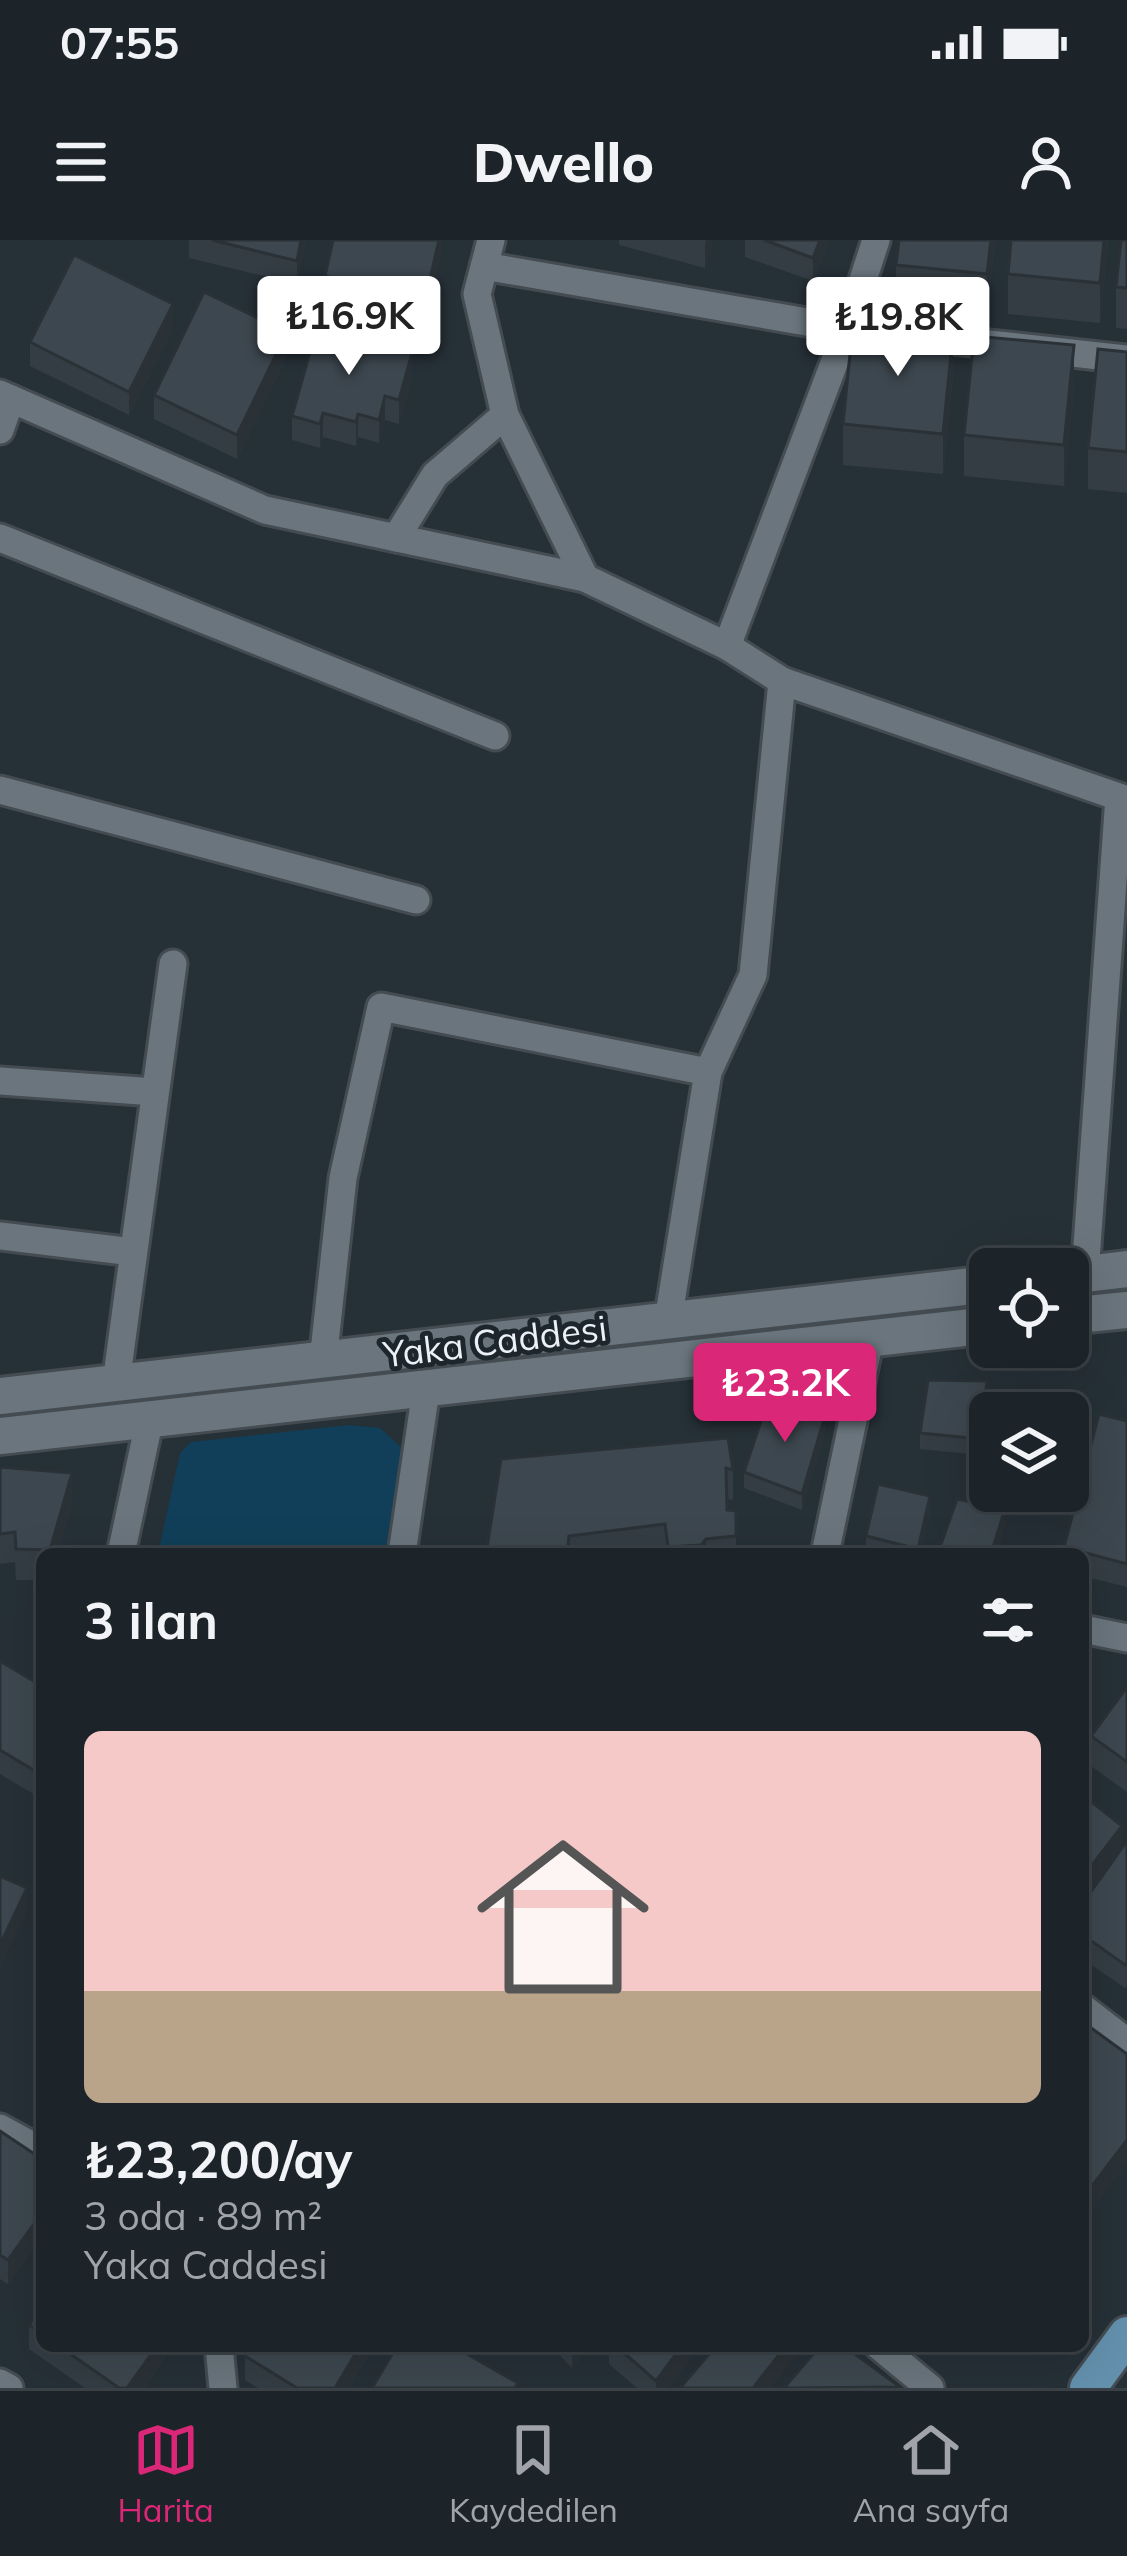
<!DOCTYPE html>
<html lang="tr">
<head>
<meta charset="utf-8">
<style>
	body { margin:0; font-family:Mulish,sans-serif; background:#293035; color:#f1f3f6; height:100vh; display:flex; flex-direction:column; font-size:45px; white-space:nowrap }
	* { box-sizing:border-box; margin:0 }
	p { font-size:39px; color:#a0a4a8 }
	.icon { flex:none; width:66px; height:66px; fill:none; stroke:currentColor; stroke-width:2; stroke-linecap:round; stroke-linejoin:round }
	.map { position:relative; flex:1; overflow:hidden }
	.panel { position:absolute; left:36px; top:1308px; width:1053px; height:804px; display:flex; flex-direction:column; background:#1c2429; border-radius:18px; box-shadow:0 12px 48px #0002,0 0 0 3px #3a4146 }
	.panel>* { flex:none }
	.buttons { position:absolute; left:969px; top:1008px; display:grid; gap:24px }
	.buttons a { display:grid; place-items:center; width:120px; height:120px; border-radius:18px; background:#1c2429; box-shadow:0 12px 48px #0002,0 0 0 3px #3a4146; font-size:60px }
	.price { position:absolute; translate:-50% -102px; padding:0 27px; border-radius:12px; background:#fff; color:#222; font-size:39px; line-height:78px; filter:drop-shadow(0 3px 6px #0008) }
	.price::after { content:''; position:absolute; left:50%; top:72px; width:36px; height:27px; margin-left:-18px; background:inherit; clip-path:polygon(0 0,100% 0,50% 100%) }
	.price.on { background:#db2777; color:#fff }
	ul { padding:0; list-style:none }
	li { display:grid; align-content:center; gap:24px; height:636px; padding:0 48px }
	li span { display:grid; place-items:center; height:372px; border-radius:18px; color:#555 }
	li>.icon { margin-inline-start:auto }
	span .icon { width:216px; height:216px; fill:#fffc; stroke-width:1 }
	li b { font-size:51px }
	h2 { display:flex; justify-content:space-between; align-items:center; height:144px; padding:0 48px; font-size:51px }
	.status { display:flex; justify-content:space-between; align-items:center; height:84px; padding:0 60px; background:#1c2429; direction:ltr }
	.status svg { height:33px; fill:currentColor }
	header { display:flex; justify-content:space-between; align-items:center; height:156px; padding:0 48px; background:#1c2429; font-size:54px; font-weight:800 }
	.menu { display:flex; justify-content:space-around; align-items:center; height:168px; border-top:3px solid #3a4146; background:#1c2429; font-size:33px; color:#a0a4a8 }
	.menu a { display:grid; justify-items:center; gap:6px }
	.menu .on { color:#db2777 }
	.map>svg:first-child { display:block }
	.green { fill:#113f59 }
	.lines { fill:none; stroke-linecap:round; stroke-linejoin:round }
	.street-casing { stroke:#444c52; stroke-width:33 }
	.secondary-casing { stroke:#444c52; stroke-width:42 }
	.primary-casing { stroke:#444c52; stroke-width:42 }
	.street { stroke:#6a757d; stroke-width:27 }
	.secondary { stroke:#6a757d; stroke-width:36 }
	.primary { stroke:#6390ad; stroke-width:36 }
	.wall { fill:#343d44 }
	.shaded-wall { fill:#2b3237 }
	.building { fill:#3d474f; stroke:#2b3237; stroke-width:3 }
	.labels { text-anchor:middle; stroke-width:10; stroke-linejoin:round; paint-order:stroke }
	.street-label { font-size:36px; fill:#ebf1f6; stroke:#1d262d }
</style>
</head>
<body>
<div class="status"><b>07:55</b><svg viewBox="0 0 49 12"><path d="M0 12V9h3v3zM5 12V6h3v6zM10 12V3h3v9zM15 12V0h3v12zM26 1h20v11H26zM47 4h2v5h-2z"/></svg></div>
<header><svg class="icon" aria-label="menu" viewBox="0 0 24 24"><path d="M4 6h16M4 12h16M4 18h16"/></svg>Dwello<svg class="icon" aria-label="person" viewBox="0 0 24 24"><circle cx="12" cy="8" r="4"/><path d="M4 21q1-7 8-7t8 7"/></svg></header>
<div class="map">
<svg width="1127" height="2148" viewBox="0 0 1127 2148">
	<rect width="100%" height="100%" fill="#263037"/>
	<path class="green" d="M 349,1185 L 380,1188 L 402,1208 L 385,1314 L 158,1314 L 180,1213 L 191,1202 Z"/>
	<g class="lines">
		<g class="street-casing">
			<g id="street">
				<path d="M 484,26 L 847,89 L 727,406 L 585,338 L 505,175 L 477,54 L 491,0"/>
				<path d="M 860,90 L 847,89 L 876,0"/>
				<path d="M 916,96 L 1127,119"/>
				<path d="M 0,154 L 265,270 L 585,338"/>
				<path d="M 0,190 L 11,159"/>
				<path d="M 0,298 L 495,496"/>
				<path d="M 396,298 L 435,235 L 505,175"/>
				<path d="M 727,406 L 782,441"/>
				<path d="M 0,550 L 416,660"/>
				<path d="M 0,841 L 155,852"/>
				<path d="M 0,996 L 133,1012"/>
				<path d="M 668,1081 L 708,832 L 753,735 L 782,441 L 1119,557 L 1085,1034"/>
				<path d="M 323,1121 L 343,938 L 381,767 L 708,832"/>
				<path d="M 116,1143 L 173,724"/>
				<path d="M 121,1314 L 150,1178"/>
				<path d="M 402,1314 L 426,1150"/>
				<path d="M 825,1314 L 870,1099"/>
				<path d="M 1083,1389 L 1127,1398"/>
				<path d="M 1083,1768 L 1127,1802"/>
				<path d="M 0,1888 L 42,1911"/>
				<path d="M 219,2106 L 223,2148"/>
				<path d="M 879,2106 L 930,2148"/>
				<path d="M 0,2143 L 9,2148"/>
			</g>
		</g>
		<g class="secondary-casing">
			<g id="secondary">
				<path d="M 1068,1036 L 1127,1029"/>
				<path d="M 1068,1076 L 1127,1070"/>
				<path d="M 0,1156 L 990,1044"/>
				<path d="M 0,1196 L 990,1085"/>
			</g>
		</g>
		<g class="primary-casing">
			<path id="primary" d="M 1088,2148 L 1127,2095"/>
		</g>
		<use href="#street" class="street"/>
		<use href="#secondary" class="secondary"/>
		<use href="#primary" class="primary"/>
	</g>
	<g class="wall">
		<path d="M 189,0 L 306,0 L 297,44 L 189,18 Z"/>
		<path d="M 442,0 L 442,10 L 425,83 L 325,60 L 325,36 Z"/>
		<path d="M 619,0 L 713,0 L 705,28 L 619,5 Z"/>
		<path d="M 745,0 L 829,0 L 813,41 L 745,17 Z"/>
		<path d="M 995,0 L 987,75 L 896,66 L 896,25 Z"/>
		<path d="M 1108,0 L 1100,83 L 1008,74 L 1008,34 Z"/>
		<path d="M 1127,0 L 1127,89 L 1116,88 L 1116,47 Z"/>
		<path d="M 173,88 L 129,175 L 30,126 L 30,102 Z"/>
		<path d="M 1127,112 L 1127,253 L 1088,249 L 1088,208 Z"/>
		<path d="M 287,116 L 237,219 L 154,179 L 154,155 Z"/>
		<path d="M 953,135 L 943,234 L 843,225 L 843,184 Z"/>
		<path d="M 412,137 L 399,184 L 385,180 L 379,203 L 358,197 L 356,206 L 323,197 L 320,208 L 292,200 L 292,176 Z"/>
		<path d="M 1074,146 L 1064,246 L 964,236 L 964,195 Z"/>
		<path d="M 987,1157 L 980,1215 L 920,1209 L 920,1193 Z"/>
		<path d="M 1127,1181 L 1127,1347 L 1083,1336 L 1083,1314 L 1064,1314 L 1064,1307 Z"/>
		<path d="M 825,1192 L 802,1270 L 744,1248 L 744,1232 Z"/>
		<path d="M 728,1198 L 733,1230 L 733,1260 L 727,1259 L 727,1270 L 736,1271 L 736,1314 L 486,1314 Z"/>
		<path d="M 0,1227 L 72,1263 L 58,1314 L 42,1314 L 42,1340 L 16,1340 L 15,1322 L 0,1324 Z"/>
		<path d="M 930,1272 L 920,1314 L 866,1312 L 866,1296 Z"/>
		<path d="M 1005,1285 L 996,1314 L 940,1314 L 940,1307 Z"/>
		<path d="M 0,1421 L 42,1446 L 42,1559 L 0,1534 Z"/>
		<path d="M 1127,1447 L 1127,1552 L 1091,1526 L 1091,1496 Z"/>
		<path d="M 1083,1555 L 1122,1608 L 1127,1601 L 1127,1745 L 1125,1748 L 1083,1719 L 1083,1663 L 1104,1633 L 1083,1660 Z"/>
		<path d="M 0,1891 L 42,1919 L 42,1996 L 8,2044 L 0,2039 Z"/>
		<path d="M 42,2067 L 42,2106 L 173,2106 L 144,2148 L 85,2148 L 29,2109 L 29,2085 Z"/>
		<path d="M 369,2106 L 369,2113 L 349,2148 L 258,2148 L 245,2140 L 245,2116 Z"/>
		<path d="M 551,2106 L 593,2106 L 572,2128 Z"/>
		<path d="M 609,2106 L 699,2106 L 668,2148 L 637,2148 L 609,2124 Z"/>
	</g>
	<g class="shaded-wall">
		<path d="M 301,0 L 306,0 L 297,44 L 297,21 Z"/>
		<path d="M 439,0 L 442,0 L 442,10 L 425,83 L 425,60 Z"/>
		<path d="M 706,0 L 713,0 L 705,28 L 705,4 Z"/>
		<path d="M 820,0 L 829,0 L 813,41 L 813,18 Z"/>
		<path d="M 991,0 L 995,0 L 987,75 L 987,34 Z"/>
		<path d="M 1104,0 L 1108,0 L 1100,83 L 1100,43 Z"/>
		<path d="M 173,64 L 173,88 L 129,175 L 129,152 Z"/>
		<path d="M 287,92 L 287,116 L 237,219 L 237,195 Z"/>
		<path d="M 953,94 L 953,135 L 943,234 L 943,194 Z"/>
		<path d="M 1074,105 L 1074,146 L 1064,246 L 1064,205 Z"/>
		<path d="M 412,113 L 412,137 L 399,184 L 399,160 Z"/>
		<path d="M 385,156 L 385,180 L 379,203 L 379,180 Z"/>
		<path d="M 323,173 L 323,197 L 320,208 L 320,184 Z"/>
		<path d="M 358,174 L 358,197 L 356,206 L 356,182 Z"/>
		<path d="M 987,1141 L 987,1157 L 980,1215 L 980,1199 Z"/>
		<path d="M 825,1176 L 825,1192 L 802,1270 L 802,1254 Z"/>
		<path d="M 72,1233 L 72,1263 L 58,1314 L 50,1314 Z"/>
		<path d="M 930,1256 L 930,1272 L 920,1314 L 918,1314 Z"/>
		<path d="M 1005,1269 L 1005,1285 L 996,1314 L 991,1314 Z"/>
		<path d="M 706,1299 L 706,1314 L 701,1314 L 701,1305 Z"/>
		<path d="M 1122,1586 L 1122,1610 L 1083,1660 L 1083,1637 Z"/>
		<path d="M 27,1648 L 27,1671 L 0,1728 L 0,1705 Z"/>
		<path d="M 1127,1900 L 1127,1923 L 1083,1982 L 1083,1958 Z"/>
		<path d="M 42,1973 L 42,1996 L 8,2044 L 8,2020 Z"/>
		<path d="M 157,2106 L 173,2106 L 144,2148 L 127,2148 Z"/>
		<path d="M 360,2106 L 369,2106 L 369,2113 L 349,2148 L 335,2148 Z"/>
		<path d="M 578,2106 L 593,2106 L 572,2128 L 572,2112 Z"/>
		<path d="M 682,2106 L 699,2106 L 668,2148 L 656,2148 L 656,2141 Z"/>
		<path d="M 786,2106 L 804,2106 L 771,2148 L 753,2148 Z"/>
	</g>
	<g class="building">
		<path d="M 212,0 L 301,0 L 297,21 Z"/>
		<path d="M 333,0 L 439,0 L 425,60 L 325,36 Z"/>
		<path d="M 764,0 L 820,0 L 813,18 Z"/>
		<path d="M 899,0 L 991,0 L 987,34 L 896,25 Z"/>
		<path d="M 1011,0 L 1104,0 L 1100,43 L 1008,34 Z"/>
		<path d="M 1121,0 L 1127,0 L 1127,48 L 1116,47 Z"/>
		<path d="M 74,15 L 173,64 L 129,152 L 30,102 Z"/>
		<path d="M 204,52 L 287,92 L 237,195 L 154,155 Z"/>
		<path d="M 853,84 L 953,94 L 943,194 L 843,184 Z"/>
		<path d="M 317,87 L 412,113 L 399,160 L 385,156 L 379,180 L 358,174 L 356,182 L 323,173 L 320,184 L 292,176 Z"/>
		<path d="M 974,96 L 1074,105 L 1064,205 L 964,195 Z"/>
		<path d="M 1098,109 L 1127,112 L 1127,212 L 1088,208 Z"/>
		<path d="M 928,1140 L 987,1141 L 980,1199 L 920,1193 Z"/>
		<path d="M 769,1157 L 825,1176 L 802,1254 L 744,1232 Z"/>
		<path d="M 1099,1174 L 1127,1181 L 1127,1324 L 1064,1307 Z"/>
		<path d="M 728,1198 L 733,1230 L 726,1228 L 727,1270 L 736,1271 L 736,1296 L 706,1299 L 701,1305 L 668,1307 L 665,1284 L 569,1296 L 567,1314 L 486,1314 L 501,1219 Z"/>
		<path d="M 0,1227 L 72,1233 L 50,1310 L 16,1309 L 15,1292 L 0,1294 Z"/>
		<path d="M 878,1244 L 930,1256 L 918,1309 L 866,1296 Z"/>
		<path d="M 957,1259 L 1005,1269 L 991,1314 L 979,1314 L 940,1307 Z"/>
		<path d="M 0,1421 L 42,1446 L 42,1535 L 0,1510 Z"/>
		<path d="M 1127,1447 L 1127,1522 L 1091,1496 Z"/>
		<path d="M 1083,1555 L 1122,1586 L 1083,1637 Z"/>
		<path d="M 1127,1601 L 1127,1722 L 1125,1725 L 1083,1695 L 1083,1663 Z"/>
		<path d="M 0,1636 L 27,1648 L 0,1705 Z"/>
		<path d="M 1083,1782 L 1127,1814 L 1127,1900 L 1083,1958 Z"/>
		<path d="M 0,1891 L 42,1919 L 42,1973 L 8,2020 L 0,2015 Z"/>
		<path d="M 42,2067 L 42,2094 L 29,2085 Z"/>
		<path d="M 59,2106 L 157,2106 L 127,2148 L 119,2148 Z"/>
		<path d="M 252,2106 L 360,2106 L 335,2148 L 297,2148 L 245,2116 Z"/>
		<path d="M 397,2106 L 453,2106 L 518,2143 L 515,2148 L 372,2148 Z"/>
		<path d="M 616,2106 L 682,2106 L 656,2141 Z"/>
		<path d="M 716,2106 L 786,2106 L 753,2148 L 680,2148 Z"/>
		<path d="M 820,2106 L 844,2106 L 900,2147 L 784,2148 Z"/>
	</g>
	<g class="labels">
		<g class="street-label">
			<text transform="translate(495 1101) rotate(-7)" y="13">Yaka Caddesi</text>
		</g>
	</g>
</svg>
<div class="buttons">
<a><svg class="icon" aria-label="locate" viewBox="0 0 24 24"><circle cx="12" cy="12" r="6"/><path d="M12 2v4M12 18v4M2 12h4M18 12h4"/></svg></a>
<a><svg class="icon" aria-label="layers" viewBox="0 0 24 24"><path d="M12 4l9 5-9 5-9-5zM3 14l9 5 9-5"/></svg></a>
</div>
<b class="price" style="left:349px;top:138px">₺16.9K</b>
<b class="price" style="left:898px;top:139px">₺19.8K</b>
<b class="price on" style="left:785px;top:1205px">₺23.2K</b>
<section class="panel">
<h2>3 ilan<svg class="icon" aria-label="filters" viewBox="0 0 24 24"><path d="M4 7h16M4 17h16"/><circle cx="9" cy="7" r="2"/><circle cx="15" cy="17" r="2"/></svg></h2>
<ul>
<li><span style="background:linear-gradient(#f6c9c9 70%,#b9a48a 0)"><svg class="icon" aria-label="home" viewBox="0 0 24 24"><path d="M3 11l9-7 9 7M6 9v11h12V9"/></svg></span><div><b>₺23,200/ay</b><p>3 oda · 89 m²</p><p>Yaka Caddesi</p></div></li>
</ul>
</section>
</div>
<nav class="menu">
<a class="on"><svg class="icon" aria-label="map" viewBox="0 0 24 24"><path d="M3 6l6-2 6 2 6-2v14l-6 2-6-2-6 2zM9 4v14M15 6v14"/></svg>Harita</a>
<a><svg class="icon" aria-label="saved" viewBox="0 0 24 24"><path d="M7 4h10v16l-5-4-5 4z"/></svg>Kaydedilen</a>
<a><svg class="icon" aria-label="home" viewBox="0 0 24 24"><path d="M3 11l9-7 9 7M6 9v11h12V9"/></svg>Ana sayfa</a>
</nav>
</body>
</html>
